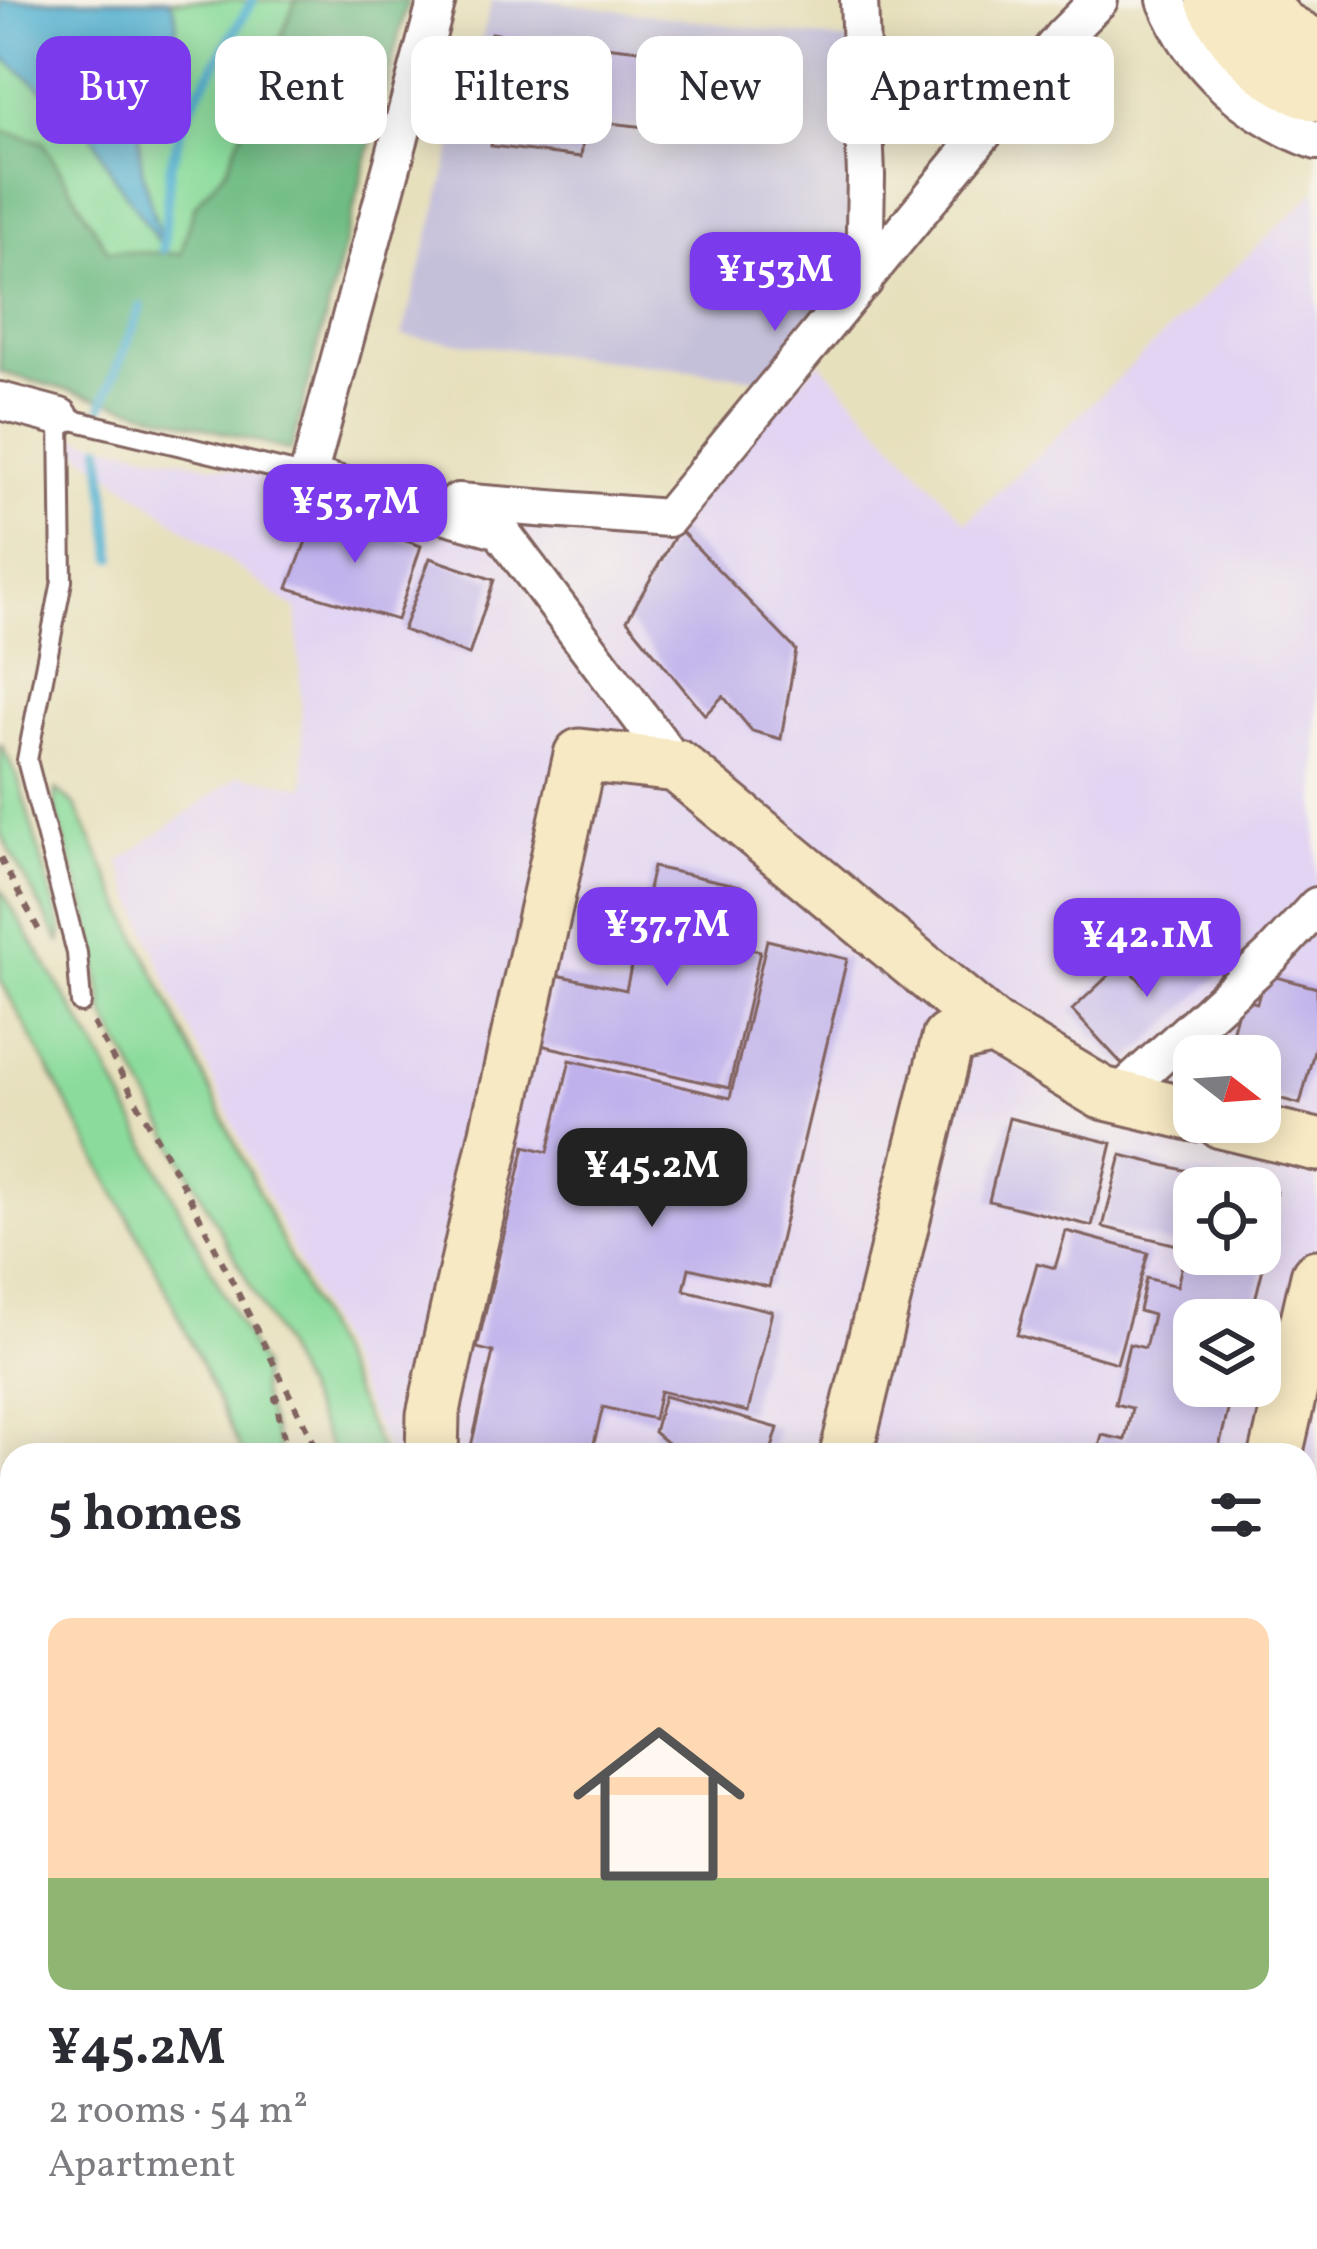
<!DOCTYPE html>
<html lang="en">
<head>
<meta charset="utf-8">
<style>
	body { margin:0; font-family:Vollkorn,serif; background:#f7f7f7; color:#2b2b33; height:100vh; display:flex; flex-direction:column; font-size:45px; white-space:nowrap }
	* { box-sizing:border-box; margin:0 }
	p { font-size:39px; color:#7c7c81 }
	.icon { flex:none; width:66px; height:66px; fill:none; stroke:currentColor; stroke-width:2; stroke-linecap:round; stroke-linejoin:round }
	.map { position:relative; flex:1; overflow:hidden }
	.side { position:absolute; left:0px; top:1443px; width:1317px; height:807px; display:flex; flex-direction:column; background:#fff; border-radius:36px 36px 0 0; box-shadow:0 6px 30px #0003 }
	.side>* { flex:none }
	.banner { position:absolute; left:36px; top:36px; width:1245px; height:108px; display:flex; gap:24px }
	.needle { width:78px; rotate:107deg }
	.fabs { position:absolute; left:1173px; top:1035px; display:grid; gap:24px }
	.fabs a { display:grid; place-items:center; width:108px; height:108px; border-radius:24px; background:#fff; box-shadow:0 6px 30px #0003; font-size:60px }
	.price { position:absolute; translate:-50% -102px; padding:0 27px; border-radius:24px; background:#7c3aed; color:#fff; font-size:39px; line-height:78px; filter:drop-shadow(0 3px 6px #0008) }
	.price::after { content:''; position:absolute; left:50%; top:72px; width:36px; height:27px; margin-left:-18px; background:inherit; clip-path:polygon(0 0,100% 0,50% 100%) }
	.price.current { background:#222; color:#fff }
	ul { padding:0; list-style:none }
	li { display:grid; align-content:center; gap:24px; height:636px; padding:0 48px }
	li span { display:grid; place-items:center; height:372px; border-radius:24px; color:#555 }
	li>.icon { margin-inline-start:auto }
	span .icon { width:216px; height:216px; fill:#fffc; stroke-width:1 }
	li b { font-size:51px }
	h2 { display:flex; justify-content:space-between; align-items:center; height:144px; padding:0 48px; font-size:51px }
	.chip { padding:0 42px; border-radius:24px; background:#fff; box-shadow:0 6px 30px #0003; font-size:42px; line-height:108px }
	.chip.current { background:#7c3aed; color:#fff }
	.map>svg:first-child { display:block }
	.built { fill:#e2d4f3; fill-rule:evenodd }
	.industrial { fill:#c5c0da }
	.green { fill:#8bdc9c; stroke:#6a7e64; stroke-width:3 }
	.forest { fill:#70bc84; stroke:#5d6e58; stroke-width:3 }
	.water { fill:#54b2d2; stroke:#4f687e; stroke-width:3 }
	.lines { fill:none; stroke-linecap:round; stroke-linejoin:round }
	.stream { stroke:#54b2d2; stroke-width:10 }
	.building { fill:#bfb1ec }
	.lane-casing { stroke:#81635e; stroke-width:24 }
	.street-casing { stroke:#81635e; stroke-width:42 }
	.secondary-casing { stroke:#81635e; stroke-width:57 }
	.path { stroke:#81635e; stroke-width:6; stroke-dasharray:9 9; stroke-linecap:butt }
	.lane { stroke:#fff; stroke-width:18 }
	.street { stroke:#fff; stroke-width:36 }
	.secondary { stroke:#f7e9c3; stroke-width:51 }
</style>
</head>
<body>
<div class="map">
<svg width="1317" height="2249" viewBox="0 0 1317 2249">
	<rect width="100%" height="100%" fill="#f7f3e8"/>
	<filter id="ink" filterUnits="userSpaceOnUse"><feTurbulence type="fractalNoise" baseFrequency=".00833" numOctaves="2"/><feDisplacementMap in="SourceGraphic" scale="24" xChannelSelector="R" yChannelSelector="G"/><feConvolveMatrix kernelMatrix="1 2 1 2 8 2 1 2 1" color-interpolation-filters="sRGB"/></filter>
	<filter id="wash" filterUnits="userSpaceOnUse"><feTurbulence type="fractalNoise" baseFrequency=".004" numOctaves="4" result="noise"/><feDisplacementMap in="SourceGraphic" scale="48" xChannelSelector="R" yChannelSelector="G"/><feGaussianBlur stdDeviation="2.7" result="paint"/><feColorMatrix in="noise" values="0 0 0 0 0 0 0 0 0 0 0 0 0 0 0 0 0 1.4 0 .05"/><feComposite in="paint" operator="in"/></filter>
	<g filter="url(#wash)">
		<rect width="100%" height="100%" fill="#e7e0bd"/>
		<path class="built" d="M 1317,190 L 1317,2249 L 739,2249 L 734,2238 L 1305,2238 L 1305,1455 L 389,1455 L 171,991 L 119,862 L 240,775 L 305,787 L 297,610 L 54,433 L 373,499 L 669,527 L 819,361 L 966,522 ZM 1194,1056 L 1260,1056 L 1260,1122 L 1194,1122 ZM 1194,1188 L 1260,1188 L 1260,1254 L 1194,1254 ZM 1194,1320 L 1260,1320 L 1260,1386 L 1194,1386 Z"/>
		<path class="industrial" d="M 492,0 L 543,0 L 855,42 L 854,277 L 766,379 L 402,336 Z"/>
		<g class="green">
			<path d="M 0,0 L 394,0 L 307,329 L 0,240 Z"/>
			<path d="M 0,743 L 18,778 L 62,931 L 60,942 L 0,833 Z"/>
			<path d="M 56,790 L 75,805 L 383,1455 L 334,1455 L 275,1332 L 105,1016 L 90,923 L 55,810 Z"/>
			<path d="M 0,888 L 96,1047 L 261,1366 L 261,1394 L 281,1455 L 243,1455 L 162,1280 L 0,979 Z"/>
		</g>
		<path class="forest" d="M 296,0 L 408,0 L 291,451 L 0,372 L 0,130 L 43,142 L 108,251 L 181,254 L 194,207 L 227,168 Z"/>
		<path class="water" d="M 0,0 L 170,0 C 193,40 147,90 141,126 C 134,163 155,213 163,249 L 113,175 L 87,125 L 0,55 Z"/>
		<g class="lines">
			<g class="stream">
				<path d="M 163,249 L 170,167 L 185,115 L 253,0"/>
				<path d="M 102,406 L 141,307"/>
				<path d="M 101,447 L 113,557"/>
			</g>
		</g>
		<g id="blocks">
			<g class="building">
				<path d="M 491,33 L 736,61 L 727,136 L 483,109 Z"/>
				<path d="M 495,114 L 585,125 L 581,157 L 491,146 Z"/>
				<path d="M 318,510 L 421,546 L 397,620 L 288,588 Z"/>
				<path d="M 679,529 L 796,650 L 781,739 L 752,731 L 723,696 L 705,715 L 627,620 Z"/>
				<path d="M 430,558 L 494,580 L 469,655 L 403,630 Z"/>
				<path d="M 653,867 L 740,886 L 728,944 L 760,951 L 729,1088 L 541,1045 L 557,975 L 626,990 Z"/>
				<path d="M 1199,935 L 1228,967 L 1124,1066 L 1072,1010 L 1123,962 L 1145,986 Z"/>
				<path d="M 767,940 L 847,959 L 769,1287 L 689,1268 L 684,1290 L 772,1311 L 748,1412 L 660,1391 L 654,1419 L 603,1407 L 591,1455 L 469,1455 L 493,1352 L 477,1348 L 525,1146 L 548,1152 L 570,1060 L 730,1098 Z"/>
				<path d="M 1265,974 L 1317,988 L 1317,1040 L 1300,1104 L 1260,1093 L 1260,1056 L 1226,1056 L 1241,999 L 1257,1003 Z"/>
				<path d="M 1009,1118 L 1112,1143 L 1092,1226 L 989,1201 Z"/>
				<path d="M 1121,1155 L 1251,1186 L 1251,1188 L 1194,1188 L 1194,1249 L 1103,1227 Z"/>
				<path d="M 1260,1188 L 1276,1192 L 1262,1252 L 1260,1252 Z"/>
				<path d="M 1066,1231 L 1148,1253 L 1117,1363 L 1017,1335 L 1037,1263 L 1055,1268 Z"/>
				<path d="M 1186,1249 L 1263,1268 L 1250,1320 L 1194,1320 L 1194,1386 L 1234,1386 L 1217,1455 L 1097,1455 L 1102,1435 L 1125,1440 L 1132,1408 L 1115,1404 L 1129,1344 L 1145,1348 L 1153,1315 L 1139,1311 L 1146,1278 L 1177,1286 Z"/>
				<path d="M 664,1396 L 778,1428 L 770,1455 L 681,1455 L 654,1432 Z"/>
				<path d="M 1317,1874 L 1317,2249 L 1227,2249 L 1230,2238 L 1305,2238 L 1305,1917 Z"/>
				<path d="M 870,2238 L 1002,2238 L 999,2249 L 868,2249 Z"/>
			</g>
		</g>
	</g>
	<g filter="url(#ink)">
		<use href="#blocks" fill-opacity="0" stroke="#81635e" stroke-width="3"/>
		<g class="lines">
			<g class="lane-casing">
				<path id="lane" d="M 81,1003 L 77,953 L 27,760 L 62,581 L 60,417 L 308,476"/>
			</g>
			<g class="street-casing">
				<g id="street">
					<path d="M 437,0 L 308,476 L 500,530 L 677,766"/>
					<path d="M 859,0 L 866,176 L 864,281"/>
					<path d="M 1166,0 C 1193,67 1250,117 1317,141"/>
					<path d="M 0,401 L 60,417"/>
					<path d="M 458,502 L 668,518 L 1063,36 L 1099,0"/>
					<path d="M 1116,1097 L 1271,956 L 1317,906"/>
				</g>
			</g>
			<g class="secondary-casing">
				<g id="secondary">
					<path d="M 1212,0 C 1231,43 1271,82 1317,95"/>
					<path d="M 1258,0 L 1281,26 L 1317,47"/>
					<path d="M 1221,1122 L 1317,1145"/>
					<path d="M 432,1455 L 433,1415 L 580,755 L 677,766 L 993,1028 L 1102,1093 L 1194,1115"/>
					<path d="M 846,1455 L 948,1039 L 993,1028"/>
					<path d="M 1276,1455 L 1317,1276"/>
					<path d="M 771,2238 L 775,2249"/>
					<path d="M 1095,2249 L 1098,2238"/>
				</g>
			</g>
			<g class="path">
				<path d="M 0,858 L 41,934"/>
				<path d="M 93,1023 L 189,1196 L 320,1455"/>
				<path d="M 288,1455 L 275,1398 L 291,1392"/>
				<path d="M 0,1705 L 12,1704"/>
				<path d="M 548,2238 L 551,2249"/>
				<path d="M 668,2238 L 673,2249"/>
				<path d="M 327,2249 L 344,2238"/>
			</g>
			<use href="#lane" class="lane"/>
			<use href="#street" class="street"/>
			<use href="#secondary" class="secondary"/>
		</g>
	</g>
</svg>
<div class="fabs">
<a><svg class="needle" viewBox="-14 -14 28 28"><path d="M0-13l5 13h-10z" fill="#e53935"/><path d="M0 13l5-13h-10z" fill="#7c7c81"/></svg></a>
<a><svg class="icon" aria-label="locate" viewBox="0 0 24 24"><circle cx="12" cy="12" r="6"/><path d="M12 2v4M12 18v4M2 12h4M18 12h4"/></svg></a>
<a><svg class="icon" aria-label="layers" viewBox="0 0 24 24"><path d="M12 4l9 5-9 5-9-5zM3 14l9 5 9-5"/></svg></a>
</div>
<b class="price" style="left:775px;top:334px">¥153M</b>
<b class="price" style="left:355px;top:566px">¥53.7M</b>
<b class="price" style="left:667px;top:989px">¥37.7M</b>
<b class="price" style="left:1147px;top:1000px">¥42.1M</b>
<b class="price current" style="left:652px;top:1230px">¥45.2M</b>
<div class="banner">
<a class="chip current">Buy</a>
<a class="chip">Rent</a>
<a class="chip">Filters</a>
<a class="chip">New</a>
<a class="chip">Apartment</a>
</div>
<section class="side">
<h2>5 homes<svg class="icon" aria-label="filters" viewBox="0 0 24 24"><path d="M4 7h16M4 17h16"/><circle cx="9" cy="7" r="2"/><circle cx="15" cy="17" r="2"/></svg></h2>
<ul>
<li><span style="background:linear-gradient(#ffd9b3 70%,#8fb573 0)"><svg class="icon" aria-label="home" viewBox="0 0 24 24"><path d="M3 11l9-7 9 7M6 9v11h12V9"/></svg></span><div><b>¥45.2M</b><p>2 rooms · 54 m²</p><p>Apartment</p></div></li>
</ul>
</section>
</div>
</body>
</html>
